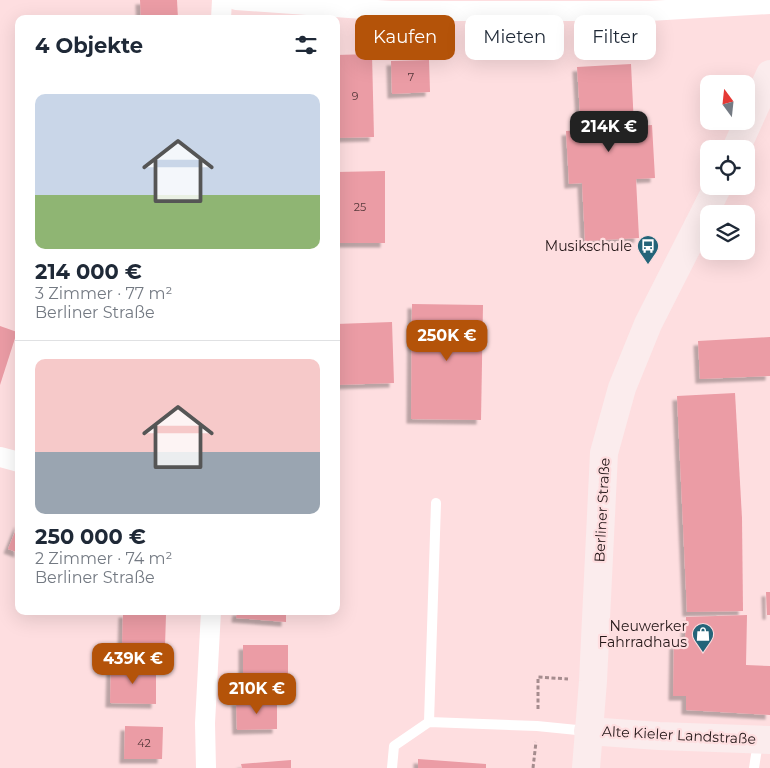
<!DOCTYPE html>
<html lang="de">
<head>
<meta charset="utf-8">
<style>
	body { margin:0; font-family:Montserrat,sans-serif; background:#f2f2f3; color:#1f2937; height:100vh; display:flex; flex-direction:column; font-size:19px; white-space:nowrap }
	* { box-sizing:border-box; margin:0 }
	p { font-size:16px; color:#747a83 }
	.icon { flex:none; width:28px; height:28px; fill:none; stroke:currentColor; stroke-width:2; stroke-linecap:round; stroke-linejoin:round }
	.map { position:relative; flex:1; overflow:hidden }
	.side { position:absolute; left:15px; top:15px; width:325px; height:600px; display:flex; flex-direction:column; background:#fff; border-radius:10px; box-shadow:0 5px 20px #0002 }
	.side>* { flex:none }
	.hud { position:absolute; left:355px; top:15px; width:340px; height:45px; display:flex; gap:10px }
	.needle { width:32px; rotate:345deg }
	.controls { position:absolute; left:700px; top:75px; display:grid; gap:10px }
	.controls a { display:grid; place-items:center; width:55px; height:55px; border-radius:10px; background:#fff; box-shadow:0 5px 20px #0002; font-size:25px }
	.price { position:absolute; translate:-50% -42px; padding:0 11px; border-radius:10px; background:#b45309; color:#fff; font-size:16px; line-height:32px; filter:drop-shadow(0 1px 2px #0008) }
	.price::after { content:''; position:absolute; left:50%; top:30px; width:15px; height:11px; margin-left:-8px; background:inherit; clip-path:polygon(0 0,100% 0,50% 100%) }
	.price.selected { background:#222; color:#fff }
	ul { padding:0; list-style:none }
	li { display:grid; align-content:center; gap:10px; height:265px; padding:0 20px }
	li+li { border-top:1px solid #e0e1e3 }
	li span { display:grid; place-items:center; height:155px; border-radius:10px; color:#555 }
	li>.icon { margin-inline-start:auto }
	span .icon { width:90px; height:90px; fill:#fffc; stroke-width:1 }
	li b { font-size:21px }
	h2 { display:flex; justify-content:space-between; align-items:center; height:60px; padding:0 20px; font-size:21px }
	.tag { padding:0 18px; border-radius:10px; background:#fff; box-shadow:0 5px 20px #0002; font-size:18px; line-height:45px }
	.tag.selected { background:#b45309; color:#fff }
	.map>svg:first-child { display:block }
	.building { fill:#eb9ca5; filter:url(#shadow) }
	.lines { fill:none; stroke-linecap:round; stroke-linejoin:round }
	.path { stroke:#a58c8e; stroke-width:3; stroke-dasharray:4 2.5; stroke-linecap:butt }
	.lane { stroke:#fff; stroke-width:10 }
	.street { stroke:#fff; stroke-width:20 }
	.secondary { stroke:#fbeced; stroke-width:28 }
	.labels { text-anchor:middle; stroke-width:4.5; stroke-linejoin:round; paint-order:stroke }
	.number-label { font-size:11px; fill:#55383a }
	.poi-label { font-size:14px; fill:#231617; stroke:#fedee0; text-anchor:end }
	.street-label { font-size:14px; fill:#231617; stroke:#fedee0 }
</style>
</head>
<body>
<div class="map">
<svg width="770" height="768" viewBox="0 0 770 768">
	<defs>
		<filter id="shadow"><feDropShadow dx="-4.5" dy="4.5" stdDeviation="1" flood-color="#0004"/></filter>
	</defs>
	<rect width="100%" height="100%" fill="#fedee0"/>
	<g class="building">
		<path d="M 140,0 L 177,0 L 178,19 L 141,19 Z"/>
		<path d="M 372,54 L 374,137 L 336,138 L 336,55 Z"/>
		<path d="M 429,60 L 430,92 L 392,94 L 391,61 Z"/>
		<path d="M 631,64 L 634,126 L 652,125 L 655,178 L 636,179 L 639,238 L 585,241 L 582,183 L 569,184 L 566,131 L 581,130 L 577,67 Z"/>
		<path d="M 385,171 L 385,243 L 336,243 L 336,172 Z"/>
		<path d="M 412,304 L 483,305 L 481,420 L 411,419 Z"/>
		<path d="M 392,322 L 394,383 L 336,385 L 336,324 Z"/>
		<path d="M 0,326 L 17,332 L 0,385 Z"/>
		<path d="M 770,337 L 770,376 L 700,379 L 698,341 Z"/>
		<path d="M 735,393 L 742,518 L 743,611 L 687,612 L 677,396 Z"/>
		<path d="M 19,522 L 19,553 L 8,549 Z"/>
		<path d="M 766,592 L 770,592 L 770,615 L 767,615 Z"/>
		<path d="M 237,611 L 286,611 L 286,622 L 236,618 Z"/>
		<path d="M 123,613 L 166,614 L 165,647 L 122,646 Z"/>
		<path d="M 747,615 L 746,665 L 770,666 L 770,715 L 686,710 L 686,696 L 673,696 L 674,644 L 685,644 L 686,617 Z"/>
		<rect x="243" y="645" width="45" height="33"/>
		<path d="M 111,666 L 156,667 L 156,704 L 110,703 Z"/>
		<path d="M 277,700 L 277,729 L 237,730 L 236,701 Z"/>
		<path d="M 125,726 L 163,727 L 162,759 L 124,759 Z"/>
		<path d="M 418,759 L 486,764 L 486,768 L 418,768 Z"/>
		<path d="M 291,760 L 291,768 L 242,768 L 241,764 Z"/>
	</g>
	<g class="lines">
		<g class="path">
			<path d="M 538,709 L 538,677 L 568,679"/>
			<path d="M 533,768 L 536,742"/>
		</g>
		<g class="lane">
			<path d="M 429,722 L 436,503"/>
			<path d="M 392,768 L 394,746 L 429,722 L 537,726 L 587,731"/>
			<path d="M 754,768 L 758,742"/>
		</g>
		<g class="street">
			<path d="M 236,0 L 391,11 L 649,11 L 770,4"/>
			<path d="M 221,19 L 222,0"/>
			<path d="M 0,457 L 19,462"/>
			<path d="M 206,768 L 205,723 L 211,611"/>
		</g>
		<g class="secondary">
			<path d="M 736,149 L 770,74"/>
			<path d="M 588,731 L 659,736 L 770,740"/>
			<path d="M 586,768 L 593,681 L 604,453 L 622,388 L 648,324 L 718,186"/>
		</g>
	</g>
	<defs>
		<g id="bus-pin" transform="scale(1.125)"><path d="M0 17L-7.5 6A9.5 9.5 0 1 1 7.5 6Z" fill="#246479" stroke="#fedee0"/><path d="M-5-6H5V4H4V6H2V4H-2V6H-4V4H-5ZM-3.5-4V0h7V-4ZM-3.5 1.2v1.5H-2V1.2ZM2 1.2v1.5H3.5V1.2Z" fill="#fff"/></g>
		<g id="shop-pin" transform="scale(1.125)"><path d="M0 17L-7.5 6A9.5 9.5 0 1 1 7.5 6Z" fill="#246479" stroke="#fedee0"/><path d="M-5-2.5h2.3a2.7 3.5 0 0 1 5.4 0H5L5.5 6h-11ZM-1.5-2.5h3a1.5 2.3 0 0 0-3 0Z" fill="#fff"/></g>
	</defs>
	<g fill-rule="evenodd">
		<use href="#bus-pin" x="648" y="246"/>
		<use href="#shop-pin" x="703" y="634"/>
	</g>
	<g class="labels">
		<g class="number-label">
			<text x="411" y="81">7</text>
			<text x="355" y="100">9</text>
			<text x="360" y="211">25</text>
			<text x="144" y="747">42</text>
		</g>
		<g class="poi-label">
			<text x="632" y="251">Musikschule</text>
			<text x="687" y="631">Neuwerker<tspan x="687" dy="16">Fahrradhaus</tspan></text>
		</g>
		<g class="street-label">
			<text transform="translate(602 510) rotate(-87)" y="5">Berliner Straße</text>
			<text transform="translate(679 735) rotate(3)" y="5">Alte Kieler Landstraße</text>
		</g>
	</g>
</svg>
<div class="controls">
<a><svg class="needle" viewBox="-14 -14 28 28"><path d="M0-13l5 13h-10z" fill="#e53935"/><path d="M0 13l5-13h-10z" fill="#747a83"/></svg></a>
<a><svg class="icon" aria-label="locate" viewBox="0 0 24 24"><circle cx="12" cy="12" r="6"/><path d="M12 2v4M12 18v4M2 12h4M18 12h4"/></svg></a>
<a><svg class="icon" aria-label="layers" viewBox="0 0 24 24"><path d="M12 4l9 5-9 5-9-5zM3 14l9 5 9-5"/></svg></a>
</div>
<b class="price selected" style="left:609px;top:153px">214K €</b>
<b class="price" style="left:447px;top:362px">250K €</b>
<b class="price" style="left:133px;top:685px">439K €</b>
<b class="price" style="left:257px;top:715px">210K €</b>
<div class="hud">
<a class="tag selected">Kaufen</a>
<a class="tag">Mieten</a>
<a class="tag">Filter</a>
</div>
<section class="side">
<h2>4 Objekte<svg class="icon" aria-label="filters" viewBox="0 0 24 24"><path d="M4 7h16M4 17h16"/><circle cx="9" cy="7" r="2"/><circle cx="15" cy="17" r="2"/></svg></h2>
<ul>
<li><span style="background:linear-gradient(#c9d6e8 65%,#8fb573 0)"><svg class="icon" aria-label="home" viewBox="0 0 24 24"><path d="M3 11l9-7 9 7M6 9v11h12V9"/></svg></span><div><b>214 000 €</b><p>3 Zimmer · 77 m²</p><p>Berliner Straße</p></div></li>
<li><span style="background:linear-gradient(#f6c9c9 60%,#9aa5b1 0)"><svg class="icon" aria-label="home" viewBox="0 0 24 24"><path d="M3 11l9-7 9 7M6 9v11h12V9"/></svg></span><div><b>250 000 €</b><p>2 Zimmer · 74 m²</p><p>Berliner Straße</p></div></li>
</ul>
</section>
</div>
</body>
</html>
